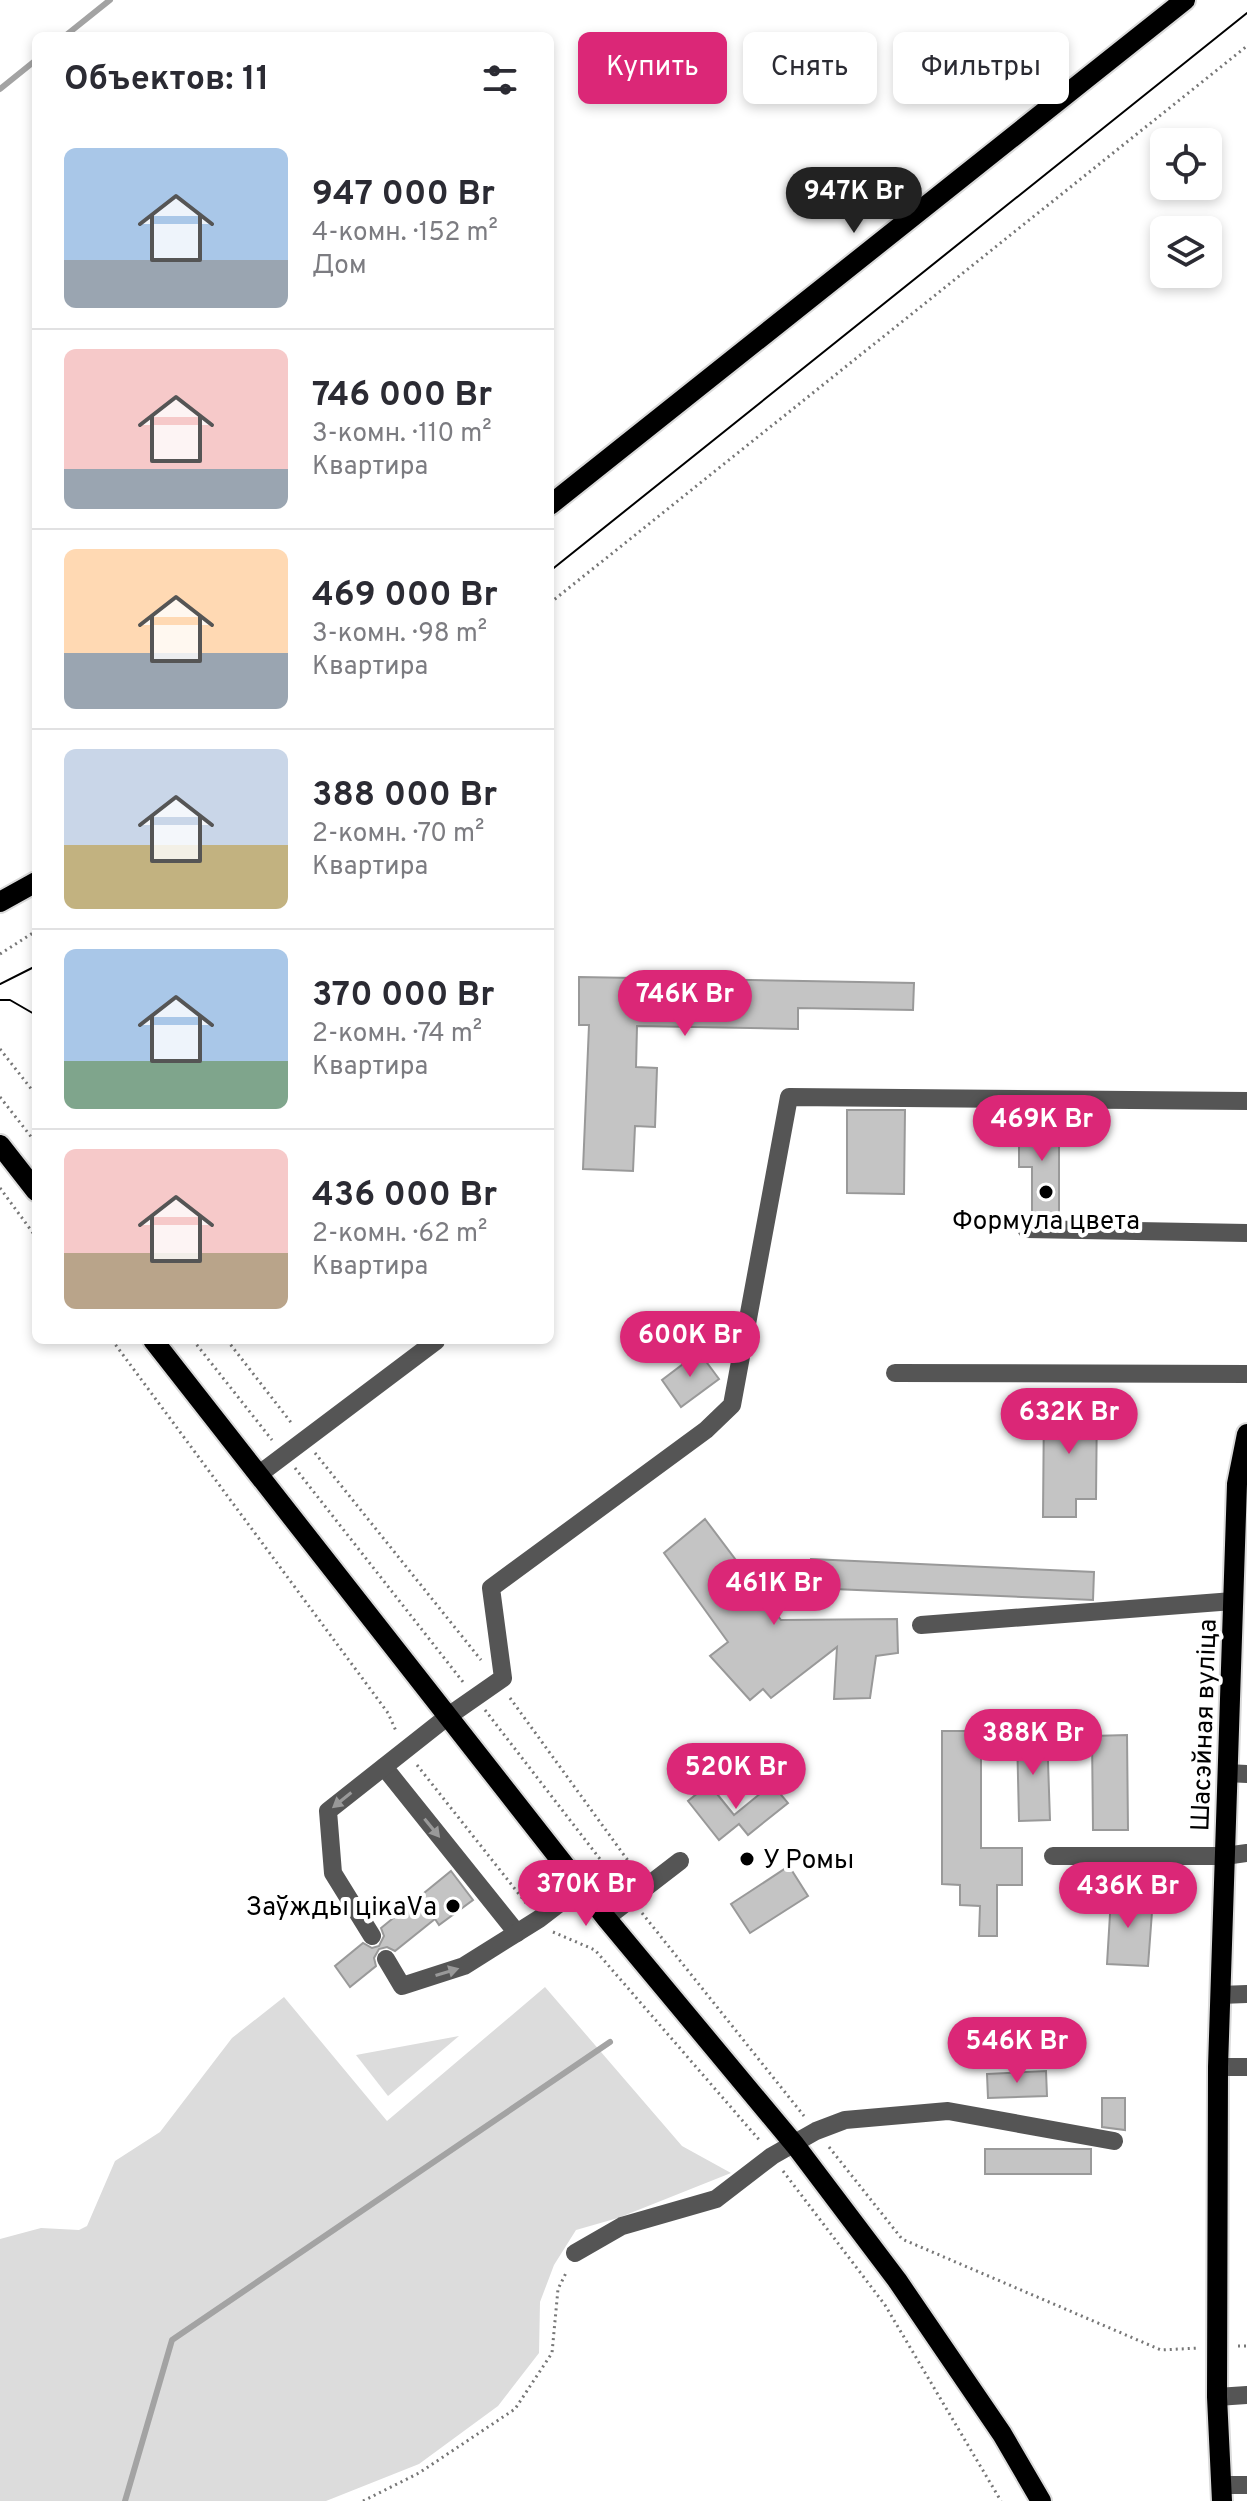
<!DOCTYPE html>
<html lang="ru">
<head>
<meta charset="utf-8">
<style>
	body { margin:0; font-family:Overpass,sans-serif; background:#f2f2f3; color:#2b2b33; height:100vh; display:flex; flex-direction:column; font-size:30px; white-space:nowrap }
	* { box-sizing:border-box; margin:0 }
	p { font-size:26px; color:#7c7c81 }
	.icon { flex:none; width:44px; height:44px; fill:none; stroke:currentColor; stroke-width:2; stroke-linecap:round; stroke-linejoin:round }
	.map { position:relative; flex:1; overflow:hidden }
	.drawer { position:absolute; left:32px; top:32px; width:522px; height:1312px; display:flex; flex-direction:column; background:#fff; border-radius:12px; box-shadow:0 4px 12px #0003 }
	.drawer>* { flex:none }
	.guide { position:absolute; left:578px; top:32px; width:548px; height:72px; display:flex; gap:16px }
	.tools { position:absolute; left:1150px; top:128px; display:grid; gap:16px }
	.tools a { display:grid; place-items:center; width:72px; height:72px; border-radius:12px; background:#fff; box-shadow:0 4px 12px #0003; font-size:40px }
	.price { position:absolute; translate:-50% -68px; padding:0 18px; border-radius:28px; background:#db2777; color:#fff; font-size:26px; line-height:52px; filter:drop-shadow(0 2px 4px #0008) }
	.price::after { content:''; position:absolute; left:50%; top:48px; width:24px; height:18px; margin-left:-12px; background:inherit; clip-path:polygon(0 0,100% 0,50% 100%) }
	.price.current { background:#222; color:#fff }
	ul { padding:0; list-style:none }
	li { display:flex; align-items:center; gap:24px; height:200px; padding:0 32px }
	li+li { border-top:2px solid #e1e1e2 }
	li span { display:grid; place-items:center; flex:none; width:224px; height:160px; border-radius:12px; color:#555 }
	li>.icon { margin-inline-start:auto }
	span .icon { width:96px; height:96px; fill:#fffc; stroke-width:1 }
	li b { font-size:34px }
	h2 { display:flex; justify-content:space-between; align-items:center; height:96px; padding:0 32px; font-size:34px }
	.tag { padding:0 28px; border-radius:12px; background:#fff; box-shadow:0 4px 12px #0003; font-size:28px; line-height:72px }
	.tag.current { background:#db2777; color:#fff }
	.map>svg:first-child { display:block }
	.green { fill:#dcdcdc }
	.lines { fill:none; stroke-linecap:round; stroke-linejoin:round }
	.stream { stroke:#a3a3a3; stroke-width:6 }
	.building { fill:#c4c4c4; stroke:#999; stroke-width:2 }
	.major-casing { stroke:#dbdbdb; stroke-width:24 }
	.path { stroke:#777; stroke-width:3; stroke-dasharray:2 4; stroke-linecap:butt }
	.minor { stroke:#555; stroke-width:18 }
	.major { stroke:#000; stroke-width:20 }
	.tram { stroke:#000; stroke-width:2 }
	.oneway { fill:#999 }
	.poi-dot { fill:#000; stroke:#fff; stroke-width:3 }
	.labels { text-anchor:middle; stroke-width:8; stroke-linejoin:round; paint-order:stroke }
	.poi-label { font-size:26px; fill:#000; stroke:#fff }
	.street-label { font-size:26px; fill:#000; stroke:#fff }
</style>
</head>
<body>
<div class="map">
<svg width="1247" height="2501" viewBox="0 0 1247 2501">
	<rect width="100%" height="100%" fill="#fff"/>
	<g class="green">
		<path d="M 545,1987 L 682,2146 L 731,2173 L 618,2218 L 576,2230 L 554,2265 L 540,2302 L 539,2353 L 498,2406 L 419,2464 L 326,2501 L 0,2501 L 0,2239 L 41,2228 L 79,2230 L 87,2226 L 115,2161 L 160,2132 L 232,2038 L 284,1997 L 387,2121 Z"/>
		<path d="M 459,2036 L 388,2096 L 356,2055 Z"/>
	</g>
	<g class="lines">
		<g class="stream">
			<path d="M 65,36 L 110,0"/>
			<path d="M 0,89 L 36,60"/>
			<path d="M 125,2501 L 172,2340 L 610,2042"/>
		</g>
	</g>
	<g class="building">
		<path d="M 579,977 L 914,983 L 913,1010 L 798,1008 L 798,1029 L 637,1026 L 636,1067 L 657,1068 L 655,1127 L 635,1126 L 633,1171 L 583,1169 L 589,1025 L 579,1025 Z"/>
		<path d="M 847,1110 L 905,1110 L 904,1194 L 847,1193 Z"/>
		<path d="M 1019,1119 L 1059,1119 L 1059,1217 L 1032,1217 L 1032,1167 L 1019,1167 Z"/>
		<path d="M 699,1352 L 719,1379 L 681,1407 L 662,1380 Z"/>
		<path d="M 1044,1401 L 1097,1401 L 1096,1499 L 1076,1499 L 1076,1517 L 1043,1517 Z"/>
		<path d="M 705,1519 L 781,1620 L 897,1619 L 898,1653 L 876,1656 L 870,1698 L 834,1699 L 837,1647 L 771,1698 L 763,1689 L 750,1700 L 710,1656 L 728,1642 L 664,1553 Z"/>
		<path d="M 811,1559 L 1094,1572 L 1093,1600 L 810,1588 Z"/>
		<path d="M 942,1731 L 981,1731 L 981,1848 L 1022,1848 L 1022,1885 L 997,1885 L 997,1936 L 979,1936 L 980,1906 L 960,1905 L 960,1885 L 942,1884 Z"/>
		<path d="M 1047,1733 L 1050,1820 L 1019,1821 L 1017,1734 Z"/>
		<path d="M 1127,1735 L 1128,1830 L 1093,1830 L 1092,1736 Z"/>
		<path d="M 709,1784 L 734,1815 L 772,1784 L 788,1803 L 748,1835 L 739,1824 L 719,1840 L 688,1801 Z"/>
		<path d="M 789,1866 L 808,1896 L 750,1933 L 731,1904 Z"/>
		<path d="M 451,1871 L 473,1900 L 439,1925 L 435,1919 L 395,1951 L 387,1947 L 379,1949 L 374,1958 L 376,1966 L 350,1987 L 335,1966 L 363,1943 L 372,1948 L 379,1946 L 384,1936 L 381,1928 Z"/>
		<path d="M 1112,1881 L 1131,1882 L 1129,1910 L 1152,1912 L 1148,1966 L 1107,1964 Z"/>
		<path d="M 1046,2071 L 1047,2096 L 988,2098 L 987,2074 Z"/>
		<path d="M 1102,2098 L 1125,2098 L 1125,2130 L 1102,2127 Z"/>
		<rect x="985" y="2149" width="106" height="25"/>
	</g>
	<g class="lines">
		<g class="major-casing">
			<g id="major">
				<path d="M 550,505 L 1185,0"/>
				<path d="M 0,902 L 36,882"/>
				<path d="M 0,1145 L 36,1191"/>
				<path d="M 153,1340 L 606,1918 L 795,2145 L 897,2280 L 1002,2434 L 1041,2501"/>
				<path d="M 1222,2501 L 1217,2397 L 1218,2067 L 1237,1484 L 1247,1434"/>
			</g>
		</g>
		<g class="path">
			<path d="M 550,603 L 1247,46"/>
			<path d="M 0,954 L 36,931"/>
			<path d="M 0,1049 L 36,1095"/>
			<path d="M 0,1097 L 36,1143"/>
			<path d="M 0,1188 L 36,1237"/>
			<path d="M 112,1340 L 388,1713 L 396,1731"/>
			<path d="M 193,1340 L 272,1440"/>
			<path d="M 227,1340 L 293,1425"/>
			<path d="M 315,1453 L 481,1660"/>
			<path d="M 295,1468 L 463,1682"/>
			<path d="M 510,1698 L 637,1873"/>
			<path d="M 485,1710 L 620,1885"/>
			<path d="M 417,1765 L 526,1903"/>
			<path d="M 642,1913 L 804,2116"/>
			<path d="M 553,1932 L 595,1950 L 761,2142"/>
			<path d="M 829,2147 L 902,2239 L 1161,2350 L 1199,2348"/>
			<path d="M 783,2171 L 885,2305 L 1001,2501"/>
			<path d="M 1238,2346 L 1247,2346"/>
			<path d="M 363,2501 L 419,2473 L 515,2409 L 552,2353 L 558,2289 L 567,2271"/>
		</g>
		<g class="minor">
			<path d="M 1026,1229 L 1247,1233"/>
			<path d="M 895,1373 L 1247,1374"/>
			<path d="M 258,1475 L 436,1341"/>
			<path d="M 921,1625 L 1233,1601"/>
			<path d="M 384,1767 L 517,1933"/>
			<path d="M 1227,1773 L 1247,1774"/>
			<path d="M 1053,1856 L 1225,1856 L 1247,1853"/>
			<path d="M 606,1918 L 680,1861"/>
			<path d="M 372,1936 L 333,1873 L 328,1811 L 447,1717 L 503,1678 L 491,1588 L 706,1430 L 732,1405 L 789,1097 L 1247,1101"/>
			<path d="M 386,1959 L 402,1986 L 464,1966 L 539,1919 L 582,1886"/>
			<path d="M 1220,1995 L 1247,1994"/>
			<path d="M 1218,2067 L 1247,2067"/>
			<path d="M 575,2253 L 622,2226 L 716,2199 L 772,2156 L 816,2131 L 845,2120 L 948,2111 L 1114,2141"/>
			<path d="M 1217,2397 L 1247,2395"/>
			<path d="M 1221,2485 L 1247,2485"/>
		</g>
		<use href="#major" class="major"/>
		<g class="tram">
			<path d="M 550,571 L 1247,13"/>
			<path d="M 0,984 L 36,966"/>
			<path d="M 0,1000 L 10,1000 L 36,1015"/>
		</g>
	</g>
	<defs><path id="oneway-solid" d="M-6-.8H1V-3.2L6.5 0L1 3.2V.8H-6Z" transform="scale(2)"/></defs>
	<g class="oneway">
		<use href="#oneway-solid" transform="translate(342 1800) rotate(141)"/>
		<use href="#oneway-solid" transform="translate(432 1828) rotate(51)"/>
		<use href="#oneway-solid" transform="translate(447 1972) rotate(-17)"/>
	</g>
	<g class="poi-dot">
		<circle cx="1046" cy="1192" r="8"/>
		<circle cx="747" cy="1859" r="8"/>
		<circle cx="453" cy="1906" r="8"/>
	</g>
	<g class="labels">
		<g class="poi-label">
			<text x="1046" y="1229">Формула цвета</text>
			<text x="763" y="1868" text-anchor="start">У Ромы</text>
			<text x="437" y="1915" text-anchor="end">Заўжды цікаVа</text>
		</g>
		<g class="street-label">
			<text transform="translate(1203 1725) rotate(-88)" y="9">Шасэйная вуліца</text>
		</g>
	</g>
</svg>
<div class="tools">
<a><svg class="icon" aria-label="locate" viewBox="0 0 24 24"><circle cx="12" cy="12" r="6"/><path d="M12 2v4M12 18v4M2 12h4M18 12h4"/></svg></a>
<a><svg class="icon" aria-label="layers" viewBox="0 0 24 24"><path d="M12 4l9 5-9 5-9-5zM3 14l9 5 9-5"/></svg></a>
</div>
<b class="price current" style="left:854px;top:235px">947K Br</b>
<b class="price" style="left:685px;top:1038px">746K Br</b>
<b class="price" style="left:1042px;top:1163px">469K Br</b>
<b class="price" style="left:690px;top:1379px">600K Br</b>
<b class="price" style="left:1069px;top:1456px">632K Br</b>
<b class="price" style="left:774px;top:1627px">461K Br</b>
<b class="price" style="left:1033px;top:1777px">388K Br</b>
<b class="price" style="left:736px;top:1811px">520K Br</b>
<b class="price" style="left:586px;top:1928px">370K Br</b>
<b class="price" style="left:1128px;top:1930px">436K Br</b>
<b class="price" style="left:1017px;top:2085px">546K Br</b>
<div class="guide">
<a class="tag current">Купить</a>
<a class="tag">Снять</a>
<a class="tag">Фильтры</a>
</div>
<section class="drawer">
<h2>Объектов: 11<svg class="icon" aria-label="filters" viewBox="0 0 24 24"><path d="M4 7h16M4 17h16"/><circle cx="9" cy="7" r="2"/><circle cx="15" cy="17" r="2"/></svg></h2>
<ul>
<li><span style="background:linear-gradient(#a9c7e8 70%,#9aa5b1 0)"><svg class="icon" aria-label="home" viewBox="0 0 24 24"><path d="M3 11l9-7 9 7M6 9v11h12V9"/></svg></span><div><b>947 000 Br</b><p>4-комн. · 152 m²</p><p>Дом</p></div></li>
<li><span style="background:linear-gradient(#f6c9c9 75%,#9aa5b1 0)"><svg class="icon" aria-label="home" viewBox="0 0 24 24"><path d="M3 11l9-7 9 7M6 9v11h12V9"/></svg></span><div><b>746 000 Br</b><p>3-комн. · 110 m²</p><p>Квартира</p></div></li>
<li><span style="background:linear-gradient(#ffd9b3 65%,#9aa5b1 0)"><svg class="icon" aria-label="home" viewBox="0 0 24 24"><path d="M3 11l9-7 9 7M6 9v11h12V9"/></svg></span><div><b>469 000 Br</b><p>3-комн. · 98 m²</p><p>Квартира</p></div></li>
<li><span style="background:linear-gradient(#c9d6e8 60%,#c2b280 0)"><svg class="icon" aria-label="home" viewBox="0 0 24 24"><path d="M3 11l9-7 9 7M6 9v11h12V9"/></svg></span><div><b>388 000 Br</b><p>2-комн. · 70 m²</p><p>Квартира</p></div></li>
<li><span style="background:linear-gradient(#a9c7e8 70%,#7fa58c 0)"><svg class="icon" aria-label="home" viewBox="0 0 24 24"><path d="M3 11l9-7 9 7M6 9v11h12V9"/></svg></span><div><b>370 000 Br</b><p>2-комн. · 74 m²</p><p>Квартира</p></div></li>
<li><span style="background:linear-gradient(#f6c9c9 65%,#b9a48a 0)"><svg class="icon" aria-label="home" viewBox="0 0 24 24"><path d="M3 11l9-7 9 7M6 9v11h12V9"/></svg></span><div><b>436 000 Br</b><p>2-комн. · 62 m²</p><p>Квартира</p></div></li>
</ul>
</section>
</div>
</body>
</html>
